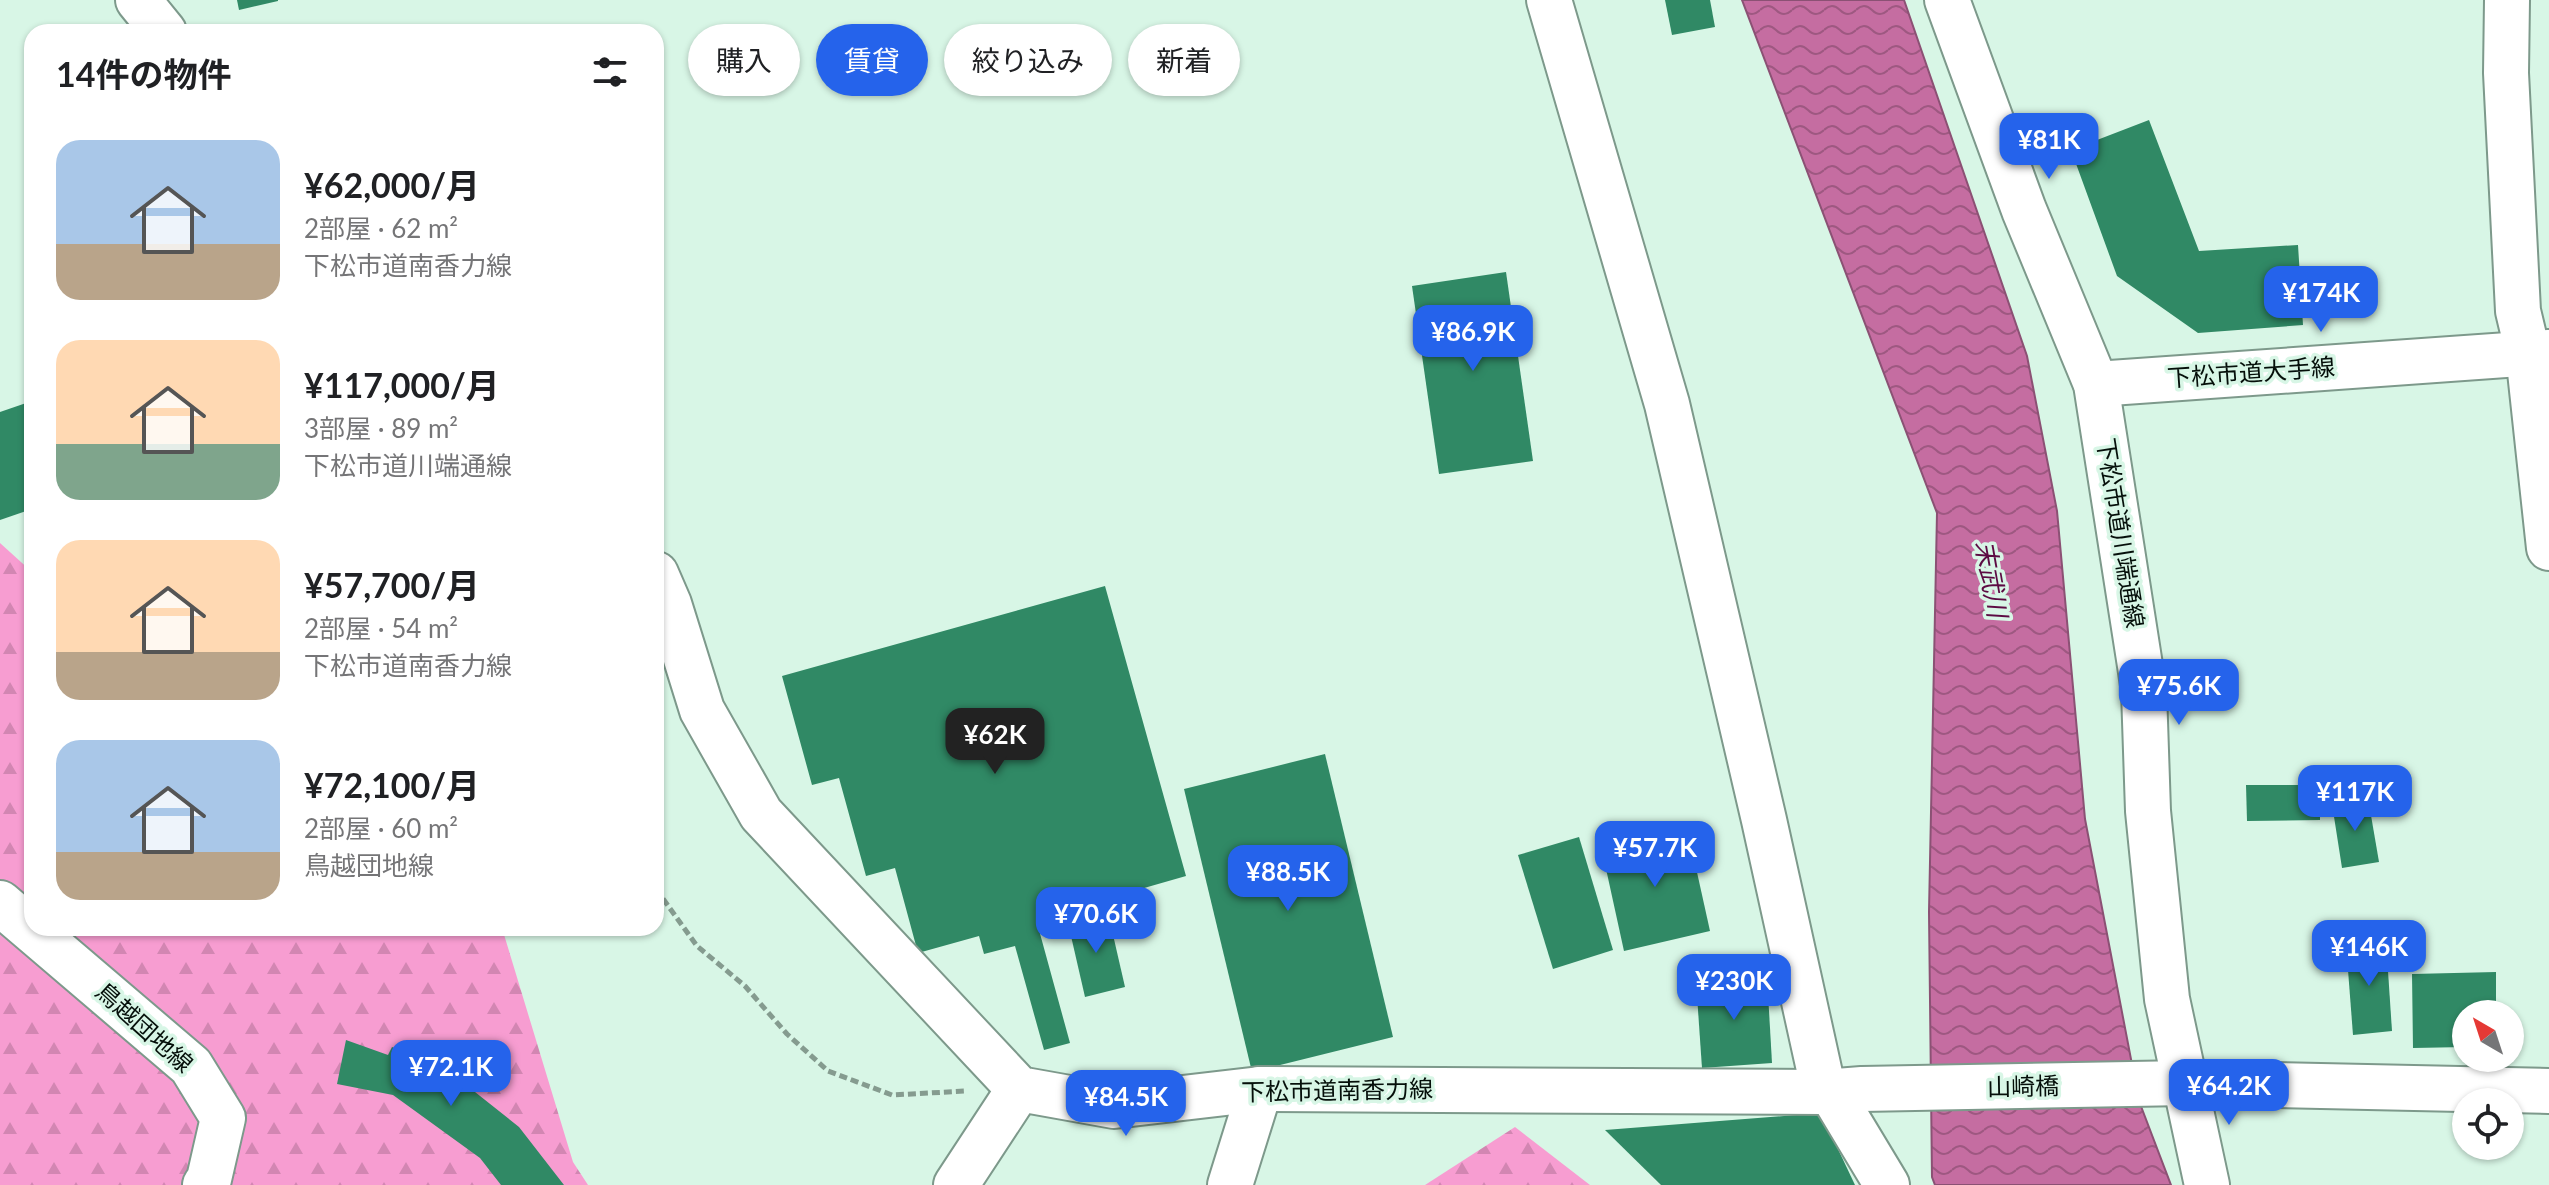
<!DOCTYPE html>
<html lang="ja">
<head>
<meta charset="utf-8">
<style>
	body { margin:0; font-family:Lato,"Noto Sans JP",sans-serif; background:#f2f2f2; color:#202124; height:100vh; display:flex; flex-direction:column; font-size:30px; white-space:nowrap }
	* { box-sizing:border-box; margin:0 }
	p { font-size:26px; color:#757577 }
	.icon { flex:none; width:44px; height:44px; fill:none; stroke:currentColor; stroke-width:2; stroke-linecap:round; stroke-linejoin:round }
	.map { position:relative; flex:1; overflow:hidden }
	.drawer { position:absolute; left:24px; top:24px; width:640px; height:912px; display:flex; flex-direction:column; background:#fff; border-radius:24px; box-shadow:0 2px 6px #0004 }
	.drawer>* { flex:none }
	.banner { position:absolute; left:688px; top:24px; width:760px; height:72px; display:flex; gap:16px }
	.needle { width:52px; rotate:321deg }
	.controls { position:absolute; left:2452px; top:1000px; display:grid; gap:16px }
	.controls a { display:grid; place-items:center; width:72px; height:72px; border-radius:50%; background:#fff; box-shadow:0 2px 6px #0004; font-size:40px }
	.price { position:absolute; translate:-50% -68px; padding:0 18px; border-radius:16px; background:#2563eb; color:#fff; font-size:26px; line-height:52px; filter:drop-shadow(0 2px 4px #0008) }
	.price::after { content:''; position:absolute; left:50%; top:48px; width:24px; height:18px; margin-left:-12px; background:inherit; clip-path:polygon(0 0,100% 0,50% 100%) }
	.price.on { background:#222; color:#fff }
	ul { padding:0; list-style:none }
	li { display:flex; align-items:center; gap:24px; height:200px; padding:0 32px }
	li span { display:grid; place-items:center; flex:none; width:224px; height:160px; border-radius:24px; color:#555 }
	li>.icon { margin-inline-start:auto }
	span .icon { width:96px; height:96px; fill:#fffc; stroke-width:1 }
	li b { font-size:34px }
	h2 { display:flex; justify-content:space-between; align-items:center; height:96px; padding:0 32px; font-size:34px }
	.pill { padding:0 28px; border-radius:36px; background:#fff; box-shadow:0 2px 6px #0004; font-size:28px; line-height:72px }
	.pill.on { background:#2563eb; color:#fff }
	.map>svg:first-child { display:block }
	.forest { fill:url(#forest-firs) }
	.water { fill:url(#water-waves); stroke:#8b5174; stroke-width:2 }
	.building { fill:#308965 }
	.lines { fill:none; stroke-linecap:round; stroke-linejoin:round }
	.minor-casing { stroke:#7d998b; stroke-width:48 }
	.tertiary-casing { stroke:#7d998b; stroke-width:48 }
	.path { stroke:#859b8f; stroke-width:5; stroke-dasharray:8 4; stroke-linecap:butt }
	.minor { stroke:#fff; stroke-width:44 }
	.tertiary { stroke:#fff; stroke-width:44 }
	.labels { text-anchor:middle; stroke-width:7; stroke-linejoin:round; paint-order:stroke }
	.street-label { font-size:24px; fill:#050f0a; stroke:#d8f6e6 }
	.water-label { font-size:26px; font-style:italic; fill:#5c0b43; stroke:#d8f6e6 }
</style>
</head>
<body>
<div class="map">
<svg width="2549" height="1185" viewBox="0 0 2549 1185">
	<defs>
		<pattern id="forest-firs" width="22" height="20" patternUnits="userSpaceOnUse" patternTransform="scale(2)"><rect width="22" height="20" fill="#f79dd1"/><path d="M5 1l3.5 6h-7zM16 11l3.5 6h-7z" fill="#d286b2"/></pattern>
		<pattern id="water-waves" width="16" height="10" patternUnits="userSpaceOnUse" patternTransform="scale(2)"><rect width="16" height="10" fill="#c56da1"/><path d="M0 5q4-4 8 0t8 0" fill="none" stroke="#9e5881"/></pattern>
	</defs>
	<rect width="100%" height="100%" fill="#d8f6e6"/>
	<g class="forest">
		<path d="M 0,543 L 32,572 L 32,928 L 502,928 L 573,1162 L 588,1185 L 0,1185 Z"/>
		<path d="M 1515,1127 L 1590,1185 L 1425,1185 Z"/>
	</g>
	<path class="water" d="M 1742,0 L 1904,0 L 2027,356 L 2057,511 L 2085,819 L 2139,1101 L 2171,1185 L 1935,1185 L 1932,1177 L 1929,912 L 1937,513 Z"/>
	<g class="building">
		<path d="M 237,0 L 278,0 L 278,1 L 239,10 Z"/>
		<path d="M 1665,0 L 1710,0 L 1715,27 L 1672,35 Z"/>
		<path d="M 2149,120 L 2199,251 L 2298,245 L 2303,325 L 2198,333 L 2117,276 L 2071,150 Z"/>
		<path d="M 1506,272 L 1533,461 L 1439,474 L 1412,286 Z"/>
		<path d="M 32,401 L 32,509 L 0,520 L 0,412 Z"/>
		<path d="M 1105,586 L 1186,876 L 1036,919 L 1070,1043 L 1044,1050 L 1015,946 L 984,954 L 979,936 L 918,953 L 895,868 L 866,876 L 839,778 L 812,785 L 782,676 Z"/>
		<path d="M 1325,754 L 1393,1037 L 1252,1072 L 1184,789 Z"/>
		<path d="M 2246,785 L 2320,785 L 2320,820 L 2247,821 Z"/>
		<path d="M 2368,798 L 2379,862 L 2342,868 L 2332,804 Z"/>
		<path d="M 1687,827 L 1710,931 L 1624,951 L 1601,846 Z"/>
		<path d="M 1579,837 L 1613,950 L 1553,969 L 1518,855 Z"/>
		<path d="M 1108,913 L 1125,987 L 1085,997 L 1068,923 Z"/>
		<path d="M 2386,941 L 2392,1031 L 2353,1035 L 2346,944 Z"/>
		<path d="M 2496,972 L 2496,1014 L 2466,1014 L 2466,1047 L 2413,1048 L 2412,974 Z"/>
		<path d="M 1767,976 L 1772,1063 L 1702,1068 L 1696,981 Z"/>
		<path d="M 346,1040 L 388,1055 L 392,1047 L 446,1067 L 460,1049 L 490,1074 L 475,1092 L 519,1127 L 564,1185 L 501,1185 L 480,1158 L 393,1095 L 337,1084 Z"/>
		<path d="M 1821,1113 L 1855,1185 L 1661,1185 L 1605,1130 Z"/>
	</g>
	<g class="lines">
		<g class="minor-casing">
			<g id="minor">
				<path d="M 138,0 L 164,32"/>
				<path d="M 1549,0 L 1667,404 L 1764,820 L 1824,1092"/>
				<path d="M 1947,0 L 2024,210 L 2096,384 L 2144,691 L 2148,811 L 2167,999 L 2207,1185"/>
				<path d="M 2507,0 L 2506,73 L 2518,311 L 2528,353 L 2549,548"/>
				<path d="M 656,574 L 669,604 L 702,710 L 761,814 L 1019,1089 L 1114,1106 L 1260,1089 L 1824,1092 L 1862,1089 L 2186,1083 L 2549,1091"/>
				<path d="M 1831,1092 L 1887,1185"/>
				<path d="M 956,1185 L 1019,1089"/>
				<path d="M 1230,1185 L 1260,1089"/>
			</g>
		</g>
		<g class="tertiary-casing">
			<g id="tertiary">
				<path d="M 2096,384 L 2549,352"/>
				<path d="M 0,903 L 191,1066 L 223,1118 L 209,1179 L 205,1185"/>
			</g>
		</g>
		<path class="path" d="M 656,889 L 697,946 L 745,986 L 787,1034 L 828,1071 L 892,1095 L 966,1091"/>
		<use href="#minor" class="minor"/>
		<use href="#tertiary" class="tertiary"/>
	</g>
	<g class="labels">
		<g class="street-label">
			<text transform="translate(2251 373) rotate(-4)" y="8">下松市道大手線</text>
			<text transform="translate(2120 533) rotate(81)" y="8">下松市道川端通線</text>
			<text transform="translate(144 1028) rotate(42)" y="8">鳥越団地線</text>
			<text transform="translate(2023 1087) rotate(-1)" y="8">山崎橋</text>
			<text transform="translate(1337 1091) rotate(-1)" y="8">下松市道南香力線</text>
		</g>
		<g class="water-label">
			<text transform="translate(1991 579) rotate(80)" y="9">末武川</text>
		</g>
	</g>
</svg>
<div class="controls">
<a><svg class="needle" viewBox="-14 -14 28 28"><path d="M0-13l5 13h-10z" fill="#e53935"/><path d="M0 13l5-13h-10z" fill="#757577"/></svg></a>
<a><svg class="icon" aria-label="locate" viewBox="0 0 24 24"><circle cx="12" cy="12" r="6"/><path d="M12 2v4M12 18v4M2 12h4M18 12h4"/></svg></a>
</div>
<b class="price" style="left:2049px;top:181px">¥81K</b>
<b class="price" style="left:2321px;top:334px">¥174K</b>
<b class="price" style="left:1473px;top:373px">¥86.9K</b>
<b class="price" style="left:2179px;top:727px">¥75.6K</b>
<b class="price on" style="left:995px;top:776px">¥62K</b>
<b class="price" style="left:2355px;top:833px">¥117K</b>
<b class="price" style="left:1655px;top:889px">¥57.7K</b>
<b class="price" style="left:1288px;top:913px">¥88.5K</b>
<b class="price" style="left:1096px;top:955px">¥70.6K</b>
<b class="price" style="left:2369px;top:988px">¥146K</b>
<b class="price" style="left:1734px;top:1022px">¥230K</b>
<b class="price" style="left:451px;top:1108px">¥72.1K</b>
<b class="price" style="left:2229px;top:1127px">¥64.2K</b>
<b class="price" style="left:1126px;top:1138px">¥84.5K</b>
<div class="banner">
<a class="pill">購入</a>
<a class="pill on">賃貸</a>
<a class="pill">絞り込み</a>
<a class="pill">新着</a>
</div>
<section class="drawer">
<h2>14件の物件<svg class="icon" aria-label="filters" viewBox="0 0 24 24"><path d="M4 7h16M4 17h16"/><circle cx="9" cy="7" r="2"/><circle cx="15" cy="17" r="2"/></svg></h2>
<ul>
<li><span style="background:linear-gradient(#a9c7e8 65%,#b9a48a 0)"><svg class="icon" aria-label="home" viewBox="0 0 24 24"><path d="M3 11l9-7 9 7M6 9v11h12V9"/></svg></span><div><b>¥62,000/月</b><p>2部屋 · 62 m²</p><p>下松市道南香力線</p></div></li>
<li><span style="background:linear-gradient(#ffd9b3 65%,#7fa58c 0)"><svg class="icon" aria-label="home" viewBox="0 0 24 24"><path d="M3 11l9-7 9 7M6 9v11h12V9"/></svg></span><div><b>¥117,000/月</b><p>3部屋 · 89 m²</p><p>下松市道川端通線</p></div></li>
<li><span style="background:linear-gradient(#ffd9b3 70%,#b9a48a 0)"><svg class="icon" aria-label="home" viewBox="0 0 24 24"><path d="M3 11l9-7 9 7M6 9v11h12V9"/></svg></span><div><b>¥57,700/月</b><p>2部屋 · 54 m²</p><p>下松市道南香力線</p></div></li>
<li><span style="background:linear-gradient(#a9c7e8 70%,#b9a48a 0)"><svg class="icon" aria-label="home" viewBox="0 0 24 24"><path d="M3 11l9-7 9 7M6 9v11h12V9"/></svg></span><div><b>¥72,100/月</b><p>2部屋 · 60 m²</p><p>鳥越団地線</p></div></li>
</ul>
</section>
</div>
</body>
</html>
